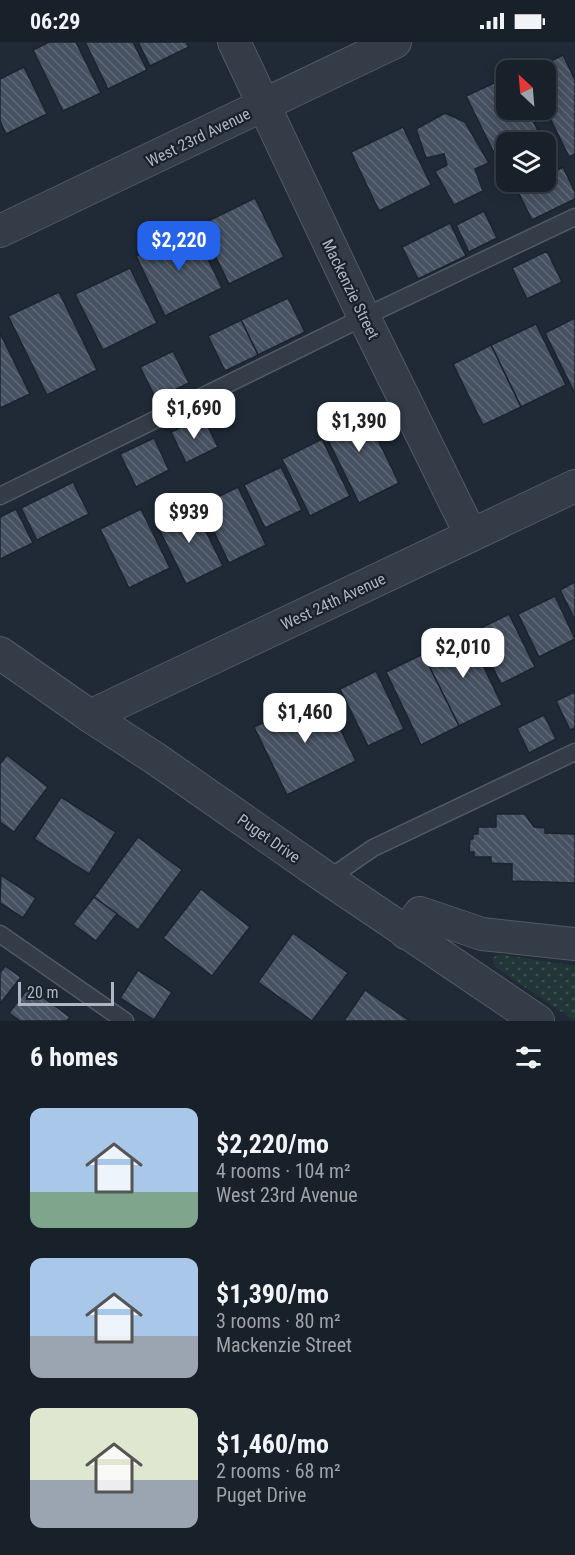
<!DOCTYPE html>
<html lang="en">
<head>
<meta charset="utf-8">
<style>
	body { margin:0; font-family:"Roboto Condensed",sans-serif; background:#212831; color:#f1f3f6; height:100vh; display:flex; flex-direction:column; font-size:22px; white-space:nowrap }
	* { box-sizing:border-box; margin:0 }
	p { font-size:20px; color:#9fa3a8 }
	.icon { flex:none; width:33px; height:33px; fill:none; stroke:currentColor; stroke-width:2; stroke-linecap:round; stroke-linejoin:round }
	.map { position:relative; height:979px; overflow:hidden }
	.side { display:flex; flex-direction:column; background:#182029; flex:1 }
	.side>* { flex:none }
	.needle { width:39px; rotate:334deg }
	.buttons { position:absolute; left:496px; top:18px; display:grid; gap:12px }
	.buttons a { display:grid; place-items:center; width:60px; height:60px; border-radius:12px; background:#182029; box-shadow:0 3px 15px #0003,0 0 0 2px #363e46; font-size:30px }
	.scale { position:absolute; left:18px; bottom:15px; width:96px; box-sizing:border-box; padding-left:6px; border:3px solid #adb7c4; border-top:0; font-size:16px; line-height:21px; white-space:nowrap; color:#adb7c4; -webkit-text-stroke:4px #19212b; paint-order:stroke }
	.price { position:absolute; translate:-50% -51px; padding:0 14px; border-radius:12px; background:#fff; color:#222; font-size:20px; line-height:39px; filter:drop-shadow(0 2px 3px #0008) }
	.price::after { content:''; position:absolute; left:50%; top:36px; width:18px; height:14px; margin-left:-9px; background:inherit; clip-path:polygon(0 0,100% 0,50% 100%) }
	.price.on { background:#2563eb; color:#fff }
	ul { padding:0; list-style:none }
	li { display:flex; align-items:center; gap:18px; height:150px; padding:0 30px }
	li span { display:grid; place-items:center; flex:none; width:168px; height:120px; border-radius:12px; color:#555 }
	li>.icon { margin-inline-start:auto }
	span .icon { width:72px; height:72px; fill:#fffc; stroke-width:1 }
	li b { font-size:26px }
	h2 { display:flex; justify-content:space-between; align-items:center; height:72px; padding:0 30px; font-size:26px }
	.status { display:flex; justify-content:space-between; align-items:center; height:42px; padding:0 30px; background:#182029; direction:ltr }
	.status svg { height:16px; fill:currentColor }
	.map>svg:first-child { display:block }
	.grass { fill:url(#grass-dots) }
	.building { fill:url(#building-back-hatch); stroke:#1b232e; stroke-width:1.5 }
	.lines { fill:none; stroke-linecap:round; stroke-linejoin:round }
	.lane-casing { stroke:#515a65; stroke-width:19 }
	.street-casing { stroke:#515a65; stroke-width:34 }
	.lane { stroke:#333c47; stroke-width:16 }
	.street { stroke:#333c47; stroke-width:32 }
	.labels { text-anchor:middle; stroke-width:4.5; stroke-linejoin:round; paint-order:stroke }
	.street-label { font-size:16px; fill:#adb7c4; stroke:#19212b }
</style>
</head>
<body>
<div class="status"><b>06:29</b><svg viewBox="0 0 49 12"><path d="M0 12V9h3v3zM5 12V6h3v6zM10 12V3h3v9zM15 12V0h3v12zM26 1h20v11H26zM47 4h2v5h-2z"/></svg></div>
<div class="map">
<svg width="575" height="979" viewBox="0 0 575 979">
	<defs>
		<pattern id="grass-dots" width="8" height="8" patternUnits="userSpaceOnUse" patternTransform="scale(1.5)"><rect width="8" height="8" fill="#223638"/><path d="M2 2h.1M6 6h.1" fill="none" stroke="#3f5153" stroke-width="1.8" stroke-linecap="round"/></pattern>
		<pattern id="building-back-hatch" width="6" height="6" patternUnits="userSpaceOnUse" patternTransform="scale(1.5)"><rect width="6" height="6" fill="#465161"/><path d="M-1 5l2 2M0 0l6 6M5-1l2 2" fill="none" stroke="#5e6876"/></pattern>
	</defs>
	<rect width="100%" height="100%" fill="#202a37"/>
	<path class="grass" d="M 499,912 L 575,924 L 575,979 L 494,924 L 493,916 Z"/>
	<g class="building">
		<path d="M 49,0 L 76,0 L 101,51 L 63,69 L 33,8 Z"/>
		<path d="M 85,0 L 133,0 L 147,28 L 108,47 Z"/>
		<path d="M 138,0 L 186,0 L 189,5 L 150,24 Z"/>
		<path d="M 563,13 L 575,38 L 575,112 L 569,115 L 546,68 L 546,28 L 532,28 Z"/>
		<path d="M 24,25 L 47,72 L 6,92 L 0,79 L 0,37 Z"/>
		<path d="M 507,35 L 507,68 L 528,68 L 539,91 L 519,100 L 507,100 L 507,107 L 495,113 L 466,54 Z"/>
		<path d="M 445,71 L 465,80 L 489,121 L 475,127 L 483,149 L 454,163 L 435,129 L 447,123 L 444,112 L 426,116 L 416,87 Z"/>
		<path d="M 403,85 L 431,143 L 379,169 L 351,110 Z"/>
		<path d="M 563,125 L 575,150 L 575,157 L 532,178 L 517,148 L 534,140 L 546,140 L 546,134 Z"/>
		<path d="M 255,156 L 284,215 L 229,242 L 200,183 Z"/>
		<path d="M 484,169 L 497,196 L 469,210 L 456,183 Z"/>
		<path d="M 450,181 L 466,214 L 418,237 L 402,205 Z"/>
		<path d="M 193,186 L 222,246 L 165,274 L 136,214 Z"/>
		<path d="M 547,209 L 562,240 L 527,257 L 512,226 Z"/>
		<path d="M 130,226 L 157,281 L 103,308 L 75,252 Z"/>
		<path d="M 59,250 L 97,328 L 47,353 L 8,274 Z"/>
		<path d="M 288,256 L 305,290 L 258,313 L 241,278 Z"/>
		<path d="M 575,276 L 575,352 L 545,291 Z"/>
		<path d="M 241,278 L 258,313 L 225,329 L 208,294 Z"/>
		<path d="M 536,282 L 566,343 L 521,365 L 491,303 Z"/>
		<path d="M 0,291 L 30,352 L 0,366 Z"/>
		<path d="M 491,303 L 521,365 L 483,383 L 453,322 Z"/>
		<path d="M 173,309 L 189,341 L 156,357 L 140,325 Z"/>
		<path d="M 360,361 L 399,441 L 359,461 L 319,380 Z"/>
		<path d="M 203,375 L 218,405 L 186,421 L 171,390 Z"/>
		<path d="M 154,396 L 169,428 L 136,445 L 120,412 Z"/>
		<path d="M 322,397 L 350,454 L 310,474 L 282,417 Z"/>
		<path d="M 281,425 L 302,468 L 265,486 L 244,443 Z"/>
		<path d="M 73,440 L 89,472 L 37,498 L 21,466 Z"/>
		<path d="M 238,445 L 266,503 L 229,521 L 201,463 Z"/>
		<path d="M 193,463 L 223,524 L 186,542 L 156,481 Z"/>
		<path d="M 16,467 L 33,501 L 0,517 L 0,475 Z"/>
		<path d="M 141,467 L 170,526 L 129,546 L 100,487 Z"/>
		<path d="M 575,540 L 575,578 L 560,548 Z"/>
		<path d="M 555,554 L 575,597 L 539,615 L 518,572 Z"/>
		<path d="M 509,572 L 535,625 L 501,642 L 475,589 Z"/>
		<path d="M 466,588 L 502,663 L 459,684 L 423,612 Z"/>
		<path d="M 423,612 L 459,684 L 421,703 L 386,630 Z"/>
		<path d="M 376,629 L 404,687 L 368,704 L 340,647 Z"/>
		<path d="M 575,650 L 575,686 L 570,688 L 556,659 Z"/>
		<path d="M 323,652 L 356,719 L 287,753 L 254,685 Z"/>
		<path d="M 544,673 L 556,697 L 529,711 L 517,686 Z"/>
		<path d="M 7,713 L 48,745 L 14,790 L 0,780 L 0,722 Z"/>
		<path d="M 61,755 L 116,790 L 89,832 L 34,797 Z"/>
		<path d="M 496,772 L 525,772 L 534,785 L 545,786 L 545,791 L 575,792 L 575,841 L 512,839 L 512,822 L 491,821 L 491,815 L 474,815 L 474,810 L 469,810 L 470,797 L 473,797 L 473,792 L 478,792 L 478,785 L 496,785 Z"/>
		<path d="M 138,795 L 182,828 L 138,888 L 94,855 Z"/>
		<path d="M 1,833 L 36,856 L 23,876 L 0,861 Z"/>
		<path d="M 201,847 L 250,885 L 212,934 L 163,896 Z"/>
		<path d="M 94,855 L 117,872 L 96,899 L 73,882 Z"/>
		<path d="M 293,891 L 348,931 L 312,979 L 258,940 Z"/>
		<path d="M 5,924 L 21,935 L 0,962 L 0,931 Z"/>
		<path d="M 138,928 L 172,950 L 154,978 L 120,956 Z"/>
		<path d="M 29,945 L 70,975 L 67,979 L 20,979 L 9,971 Z"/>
		<path d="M 365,948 L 410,979 L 344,979 Z"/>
	</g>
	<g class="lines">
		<g class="lane-casing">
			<g id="lane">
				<path d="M 0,454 L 364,275 L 575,175"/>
				<path d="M 328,837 L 373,806 L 575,710"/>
				<path d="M 0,892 L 125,979"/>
			</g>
		</g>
		<g class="street-casing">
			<g id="street">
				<path d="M 234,0 L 364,275 L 471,493"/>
				<path d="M 0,189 L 395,0"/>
				<path d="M 0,611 L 90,674 L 156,717 L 328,837 L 538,979"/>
				<path d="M 90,674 L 575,444"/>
				<path d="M 406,891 L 420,871 L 482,892 L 575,902"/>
			</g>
		</g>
		<use href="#lane" class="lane"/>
		<use href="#street" class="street"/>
	</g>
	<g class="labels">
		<g class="street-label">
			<text transform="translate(198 95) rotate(-26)" y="6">West 23rd Avenue</text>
			<text transform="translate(351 247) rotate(64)" y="6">Mackenzie Street</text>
			<text transform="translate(333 559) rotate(-25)" y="6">West 24th Avenue</text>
			<text transform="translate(269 796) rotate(35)" y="6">Puget Drive</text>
		</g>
	</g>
</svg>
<div class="buttons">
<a><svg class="needle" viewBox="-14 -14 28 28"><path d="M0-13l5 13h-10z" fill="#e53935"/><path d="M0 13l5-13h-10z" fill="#9fa3a8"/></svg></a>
<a><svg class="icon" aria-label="layers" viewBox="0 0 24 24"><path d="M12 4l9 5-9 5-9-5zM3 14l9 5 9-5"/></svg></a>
</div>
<div class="scale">20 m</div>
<b class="price on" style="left:179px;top:230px">$2,220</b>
<b class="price" style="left:194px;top:398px">$1,690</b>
<b class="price" style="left:359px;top:411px">$1,390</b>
<b class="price" style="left:189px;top:502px">$939</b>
<b class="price" style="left:463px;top:637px">$2,010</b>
<b class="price" style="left:305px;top:702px">$1,460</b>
</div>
<section class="side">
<h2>6 homes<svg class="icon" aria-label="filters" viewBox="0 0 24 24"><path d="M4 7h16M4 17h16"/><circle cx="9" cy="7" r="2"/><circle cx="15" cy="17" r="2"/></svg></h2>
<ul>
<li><span style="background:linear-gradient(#a9c7e8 70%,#7fa58c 0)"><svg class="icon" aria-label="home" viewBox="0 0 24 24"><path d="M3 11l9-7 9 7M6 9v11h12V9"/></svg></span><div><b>$2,220/mo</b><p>4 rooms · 104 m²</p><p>West 23rd Avenue</p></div></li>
<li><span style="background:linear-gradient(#a9c7e8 65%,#9aa5b1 0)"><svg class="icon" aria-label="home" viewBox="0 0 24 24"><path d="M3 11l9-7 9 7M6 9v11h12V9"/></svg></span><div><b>$1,390/mo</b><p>3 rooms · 80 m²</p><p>Mackenzie Street</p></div></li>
<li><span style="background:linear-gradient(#dfe7d0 60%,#9aa5b1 0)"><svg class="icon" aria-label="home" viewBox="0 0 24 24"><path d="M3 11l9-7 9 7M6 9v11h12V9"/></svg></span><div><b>$1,460/mo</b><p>2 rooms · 68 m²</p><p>Puget Drive</p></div></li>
</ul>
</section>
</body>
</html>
